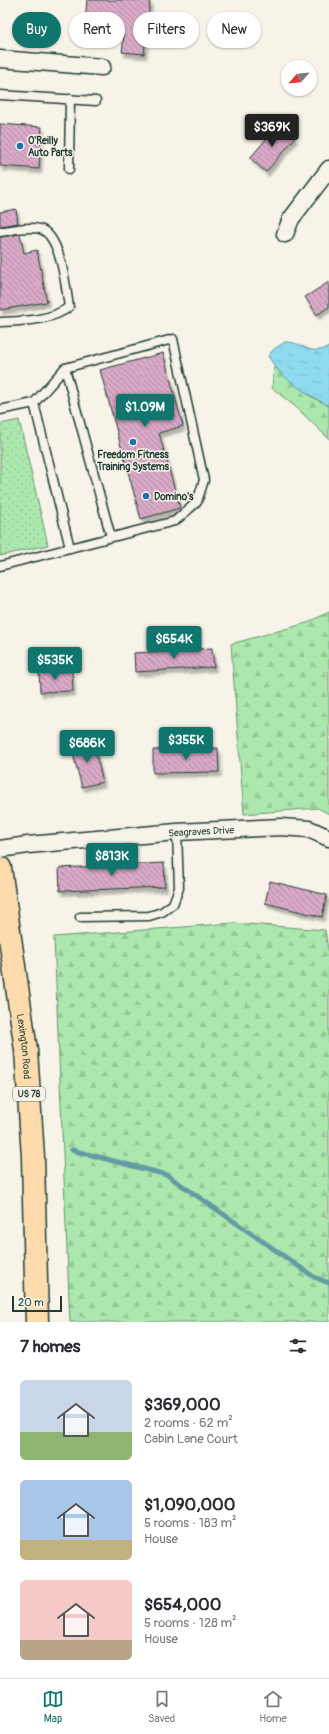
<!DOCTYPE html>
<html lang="en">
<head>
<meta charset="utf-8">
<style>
	body { margin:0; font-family:Pangolin,sans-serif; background:#f7f7f7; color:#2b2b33; height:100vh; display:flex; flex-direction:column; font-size:15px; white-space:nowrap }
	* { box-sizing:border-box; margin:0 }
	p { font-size:13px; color:#7c7c81 }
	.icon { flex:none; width:22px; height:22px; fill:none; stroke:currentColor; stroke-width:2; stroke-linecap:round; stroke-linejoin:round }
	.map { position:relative; height:1322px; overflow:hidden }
	.details { display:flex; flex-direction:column; background:#fff; flex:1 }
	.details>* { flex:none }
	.banner { position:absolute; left:12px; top:12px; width:305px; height:36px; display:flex; gap:8px }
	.needle { width:26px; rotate:243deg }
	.controls { position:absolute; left:281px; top:60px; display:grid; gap:8px }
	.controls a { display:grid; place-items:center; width:36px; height:36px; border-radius:50%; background:#fff; box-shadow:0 1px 3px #0004; font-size:20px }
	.scale { position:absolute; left:12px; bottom:10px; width:50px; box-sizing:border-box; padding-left:4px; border:2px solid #1f3d34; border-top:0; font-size:11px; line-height:14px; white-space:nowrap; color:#1f3d34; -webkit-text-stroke:3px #f7f3e8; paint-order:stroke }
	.price { position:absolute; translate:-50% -34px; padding:0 9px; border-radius:4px; background:#0f766e; color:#fff; font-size:13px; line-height:26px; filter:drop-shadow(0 1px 2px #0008) }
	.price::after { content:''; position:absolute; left:50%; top:24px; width:12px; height:9px; margin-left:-6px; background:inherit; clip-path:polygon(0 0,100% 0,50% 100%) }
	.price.active { background:#222; color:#fff }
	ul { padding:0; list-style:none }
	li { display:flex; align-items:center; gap:12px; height:100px; padding:0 20px }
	li span { display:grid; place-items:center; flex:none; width:112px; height:80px; border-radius:6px; color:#555 }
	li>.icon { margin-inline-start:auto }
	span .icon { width:48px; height:48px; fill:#fffc; stroke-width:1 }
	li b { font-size:17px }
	h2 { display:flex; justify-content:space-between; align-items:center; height:48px; padding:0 20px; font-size:17px }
	.pill { padding:0 14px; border-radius:18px; background:#fff; box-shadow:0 1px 3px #0004; font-size:14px; line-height:36px }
	.pill.active { background:#0f766e; color:#fff }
	.tabs { display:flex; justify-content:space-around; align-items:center; height:56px; border-top:1px solid #e1e1e2; background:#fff; font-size:11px; color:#7c7c81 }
	.tabs a { display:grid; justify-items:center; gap:2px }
	.tabs .active { color:#0f766e }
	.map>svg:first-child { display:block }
	.grass { fill:url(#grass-dots); stroke:#669270 }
	.forest { fill:url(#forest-firs); stroke:#669270 }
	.water { fill:url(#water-ripples); stroke:#629ba4 }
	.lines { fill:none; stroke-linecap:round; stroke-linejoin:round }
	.stream { stroke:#629ba4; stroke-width:5 }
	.building { fill:url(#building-back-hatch); stroke:#1f3d34; filter:url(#shadow) }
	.lane-casing { stroke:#1f3d34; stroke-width:11 }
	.street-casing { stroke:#1f3d34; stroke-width:19 }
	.highway-casing { stroke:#1f3d34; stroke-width:25 }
	.lane { stroke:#f7f3e8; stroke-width:8 }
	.street { stroke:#f7f3e8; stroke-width:16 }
	.highway { stroke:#fedbac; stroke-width:22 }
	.poi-dot { fill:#1f6fb2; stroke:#f7f3e8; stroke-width:1.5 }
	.labels { text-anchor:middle; stroke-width:3; stroke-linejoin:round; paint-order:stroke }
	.shield { fill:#f7f3e8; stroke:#60746a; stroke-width:1 }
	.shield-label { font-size:9px; font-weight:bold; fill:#1f3d34 }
	.poi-label { font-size:10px; font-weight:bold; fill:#1f3d34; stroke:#f7f3e8; text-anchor:start }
	.street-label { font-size:10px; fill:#1f3d34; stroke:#f7f3e8 }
</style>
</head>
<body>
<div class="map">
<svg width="329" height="1322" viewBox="0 0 329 1322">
	<defs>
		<pattern id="grass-dots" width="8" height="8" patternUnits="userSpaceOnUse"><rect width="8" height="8" fill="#ace8ad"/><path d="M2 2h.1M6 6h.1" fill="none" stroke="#94c895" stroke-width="1.8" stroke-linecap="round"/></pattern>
		<pattern id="forest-firs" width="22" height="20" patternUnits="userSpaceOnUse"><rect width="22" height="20" fill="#ace8ad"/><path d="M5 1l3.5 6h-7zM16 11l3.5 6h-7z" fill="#94c895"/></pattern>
		<pattern id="water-ripples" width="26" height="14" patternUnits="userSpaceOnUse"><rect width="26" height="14" fill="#8edaef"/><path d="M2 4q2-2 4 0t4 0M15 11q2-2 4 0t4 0" fill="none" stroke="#7abcce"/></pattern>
		<pattern id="building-back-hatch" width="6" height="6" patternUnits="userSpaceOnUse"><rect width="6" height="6" fill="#daa9c7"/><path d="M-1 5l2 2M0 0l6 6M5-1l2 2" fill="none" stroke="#b08ba2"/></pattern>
		<filter id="shadow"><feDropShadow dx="2.5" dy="4.5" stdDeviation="1" flood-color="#0004"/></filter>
	</defs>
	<rect width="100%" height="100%" fill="#f7f3e8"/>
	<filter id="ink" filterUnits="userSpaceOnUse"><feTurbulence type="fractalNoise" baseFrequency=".025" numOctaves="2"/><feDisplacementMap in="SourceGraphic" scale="8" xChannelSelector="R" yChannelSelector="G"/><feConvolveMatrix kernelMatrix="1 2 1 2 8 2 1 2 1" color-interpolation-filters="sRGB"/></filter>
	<g filter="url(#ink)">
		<path class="grass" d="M 19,420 L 48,545 L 0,556 L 0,424 Z"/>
		<g class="forest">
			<path d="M 274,367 L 310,396 L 329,406 L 329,439 L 297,408 L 272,388 Z"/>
			<path d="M 329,612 L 329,814 L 318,808 L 244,814 L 231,644 L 307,623 Z"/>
			<path d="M 234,923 L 325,930 L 329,956 L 329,1322 L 70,1322 L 54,937 Z"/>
		</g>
		<path class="water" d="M 285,342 C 303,341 308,357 329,347 L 329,406 C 306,393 281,379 268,356 L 274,349 Z"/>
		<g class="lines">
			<path class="stream" d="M 72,1150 L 167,1175 L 314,1277 L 329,1283"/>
		</g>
		<g class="building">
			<path d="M 87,0 L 150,0 L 144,54 L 122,52 L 124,36 L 84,32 Z"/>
			<path d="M 0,124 L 42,127 L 39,169 L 0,166 Z"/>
			<path d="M 279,124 L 295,138 L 266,172 L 250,158 Z"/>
			<path d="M 16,209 L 18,223 L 0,226 L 0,212 Z"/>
			<path d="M 20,234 L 24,253 L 37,250 L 47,302 L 0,310 L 0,237 Z"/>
			<path d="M 329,282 L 329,307 L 317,315 L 305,297 Z"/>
			<path d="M 163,353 L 183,426 L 159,433 L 180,508 L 141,519 L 100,370 Z"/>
			<path d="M 212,648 L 214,667 L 135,672 L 134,653 Z"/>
			<path d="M 58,668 L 58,672 L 72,671 L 73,691 L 40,692 L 39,669 Z"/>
			<path d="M 93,742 L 103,782 L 82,787 L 71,747 Z"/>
			<path d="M 218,748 L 219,772 L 153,773 L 153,750 Z"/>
			<path d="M 164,863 L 165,887 L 60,891 L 59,868 Z"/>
			<path d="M 270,881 L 327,895 L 322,917 L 265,903 Z"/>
		</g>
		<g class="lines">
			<g class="lane-casing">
				<g id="lane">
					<path d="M 0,95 L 96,101"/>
					<path d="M 69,169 L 70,99"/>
					<path d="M 0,232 C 13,230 27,226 40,229 C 61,235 66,288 69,307 C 51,321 23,321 0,322"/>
					<path d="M 65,368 L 111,537"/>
					<path d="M 34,403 L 70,548"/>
					<path d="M 0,410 L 34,403 L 65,368 L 173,339 L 204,480 L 197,502 L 175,521 L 0,566"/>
					<path d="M 80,917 L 149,916 L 162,912 L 173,904 L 179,888 L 177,832"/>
				</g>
			</g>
			<g class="street-casing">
				<g id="street">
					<path d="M 0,59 L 102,67"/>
					<path d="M 285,234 L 291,219 L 329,169"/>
					<path id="s1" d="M 0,849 L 28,845 L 177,832 L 281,827 L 309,829 L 329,838"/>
				</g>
			</g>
			<g class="highway-casing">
				<g id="highway">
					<path id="s2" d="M 0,868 L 26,1050 L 33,1157 L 37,1322"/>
				</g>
			</g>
			<use href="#lane" class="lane"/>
			<use href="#street" class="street"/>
			<use href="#highway" class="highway"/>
		</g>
	</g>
	<g class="poi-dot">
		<circle cx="20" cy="146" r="4"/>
		<circle cx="133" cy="442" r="4"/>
		<circle cx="146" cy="496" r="4"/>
	</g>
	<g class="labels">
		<rect class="shield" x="13" y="1087" width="32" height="14" rx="3"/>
		<g class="shield-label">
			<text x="29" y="1097">US 78</text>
		</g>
		<g class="poi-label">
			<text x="28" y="144">O'Reilly<tspan x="28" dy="12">Auto Parts</tspan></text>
			<text x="133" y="458" text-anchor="middle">Freedom Fitness<tspan x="133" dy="12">Training Systems</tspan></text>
			<text x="154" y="500">Domino's</text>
		</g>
		<g class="street-label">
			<text dy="4" stroke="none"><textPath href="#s1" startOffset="202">Seagraves Drive</textPath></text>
			<text dy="4" stroke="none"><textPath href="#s2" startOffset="180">Lexington Road</textPath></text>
		</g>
	</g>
</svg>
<div class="controls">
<a><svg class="needle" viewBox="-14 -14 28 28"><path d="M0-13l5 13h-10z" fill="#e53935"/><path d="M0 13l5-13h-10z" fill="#7c7c81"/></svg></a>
</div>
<div class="scale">20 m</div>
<b class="price active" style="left:272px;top:148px">$369K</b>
<b class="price" style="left:145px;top:428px">$1.09M</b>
<b class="price" style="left:174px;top:660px">$654K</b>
<b class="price" style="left:55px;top:681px">$535K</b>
<b class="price" style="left:186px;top:761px">$355K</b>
<b class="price" style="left:87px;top:764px">$686K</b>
<b class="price" style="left:112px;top:877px">$813K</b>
<div class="banner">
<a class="pill active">Buy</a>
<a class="pill">Rent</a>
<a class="pill">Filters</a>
<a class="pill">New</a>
</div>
</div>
<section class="details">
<h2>7 homes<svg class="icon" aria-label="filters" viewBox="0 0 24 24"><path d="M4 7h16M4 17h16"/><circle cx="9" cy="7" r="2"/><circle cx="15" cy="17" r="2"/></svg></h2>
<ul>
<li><span style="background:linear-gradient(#c9d6e8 65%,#8fb573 0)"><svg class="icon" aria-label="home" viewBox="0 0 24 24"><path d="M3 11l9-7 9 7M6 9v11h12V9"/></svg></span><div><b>$369,000</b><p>2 rooms · 62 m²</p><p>Cabin Lane Court</p></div></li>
<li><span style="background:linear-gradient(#a9c7e8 75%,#c2b280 0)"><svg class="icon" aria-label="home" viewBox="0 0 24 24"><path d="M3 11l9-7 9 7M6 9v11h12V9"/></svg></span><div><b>$1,090,000</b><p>5 rooms · 183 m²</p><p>House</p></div></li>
<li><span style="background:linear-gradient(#f6c9c9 75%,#b9a48a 0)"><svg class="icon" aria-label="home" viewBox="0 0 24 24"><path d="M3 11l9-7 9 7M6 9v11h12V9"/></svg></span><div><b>$654,000</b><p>5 rooms · 128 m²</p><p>House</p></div></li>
</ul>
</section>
<nav class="tabs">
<a class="active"><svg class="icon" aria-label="map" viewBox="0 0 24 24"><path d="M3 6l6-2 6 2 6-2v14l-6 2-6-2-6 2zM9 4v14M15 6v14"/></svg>Map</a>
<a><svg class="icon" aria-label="saved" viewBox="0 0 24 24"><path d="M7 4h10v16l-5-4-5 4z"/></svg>Saved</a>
<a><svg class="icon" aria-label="home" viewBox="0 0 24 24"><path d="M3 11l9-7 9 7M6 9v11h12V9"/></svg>Home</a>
</nav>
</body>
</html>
